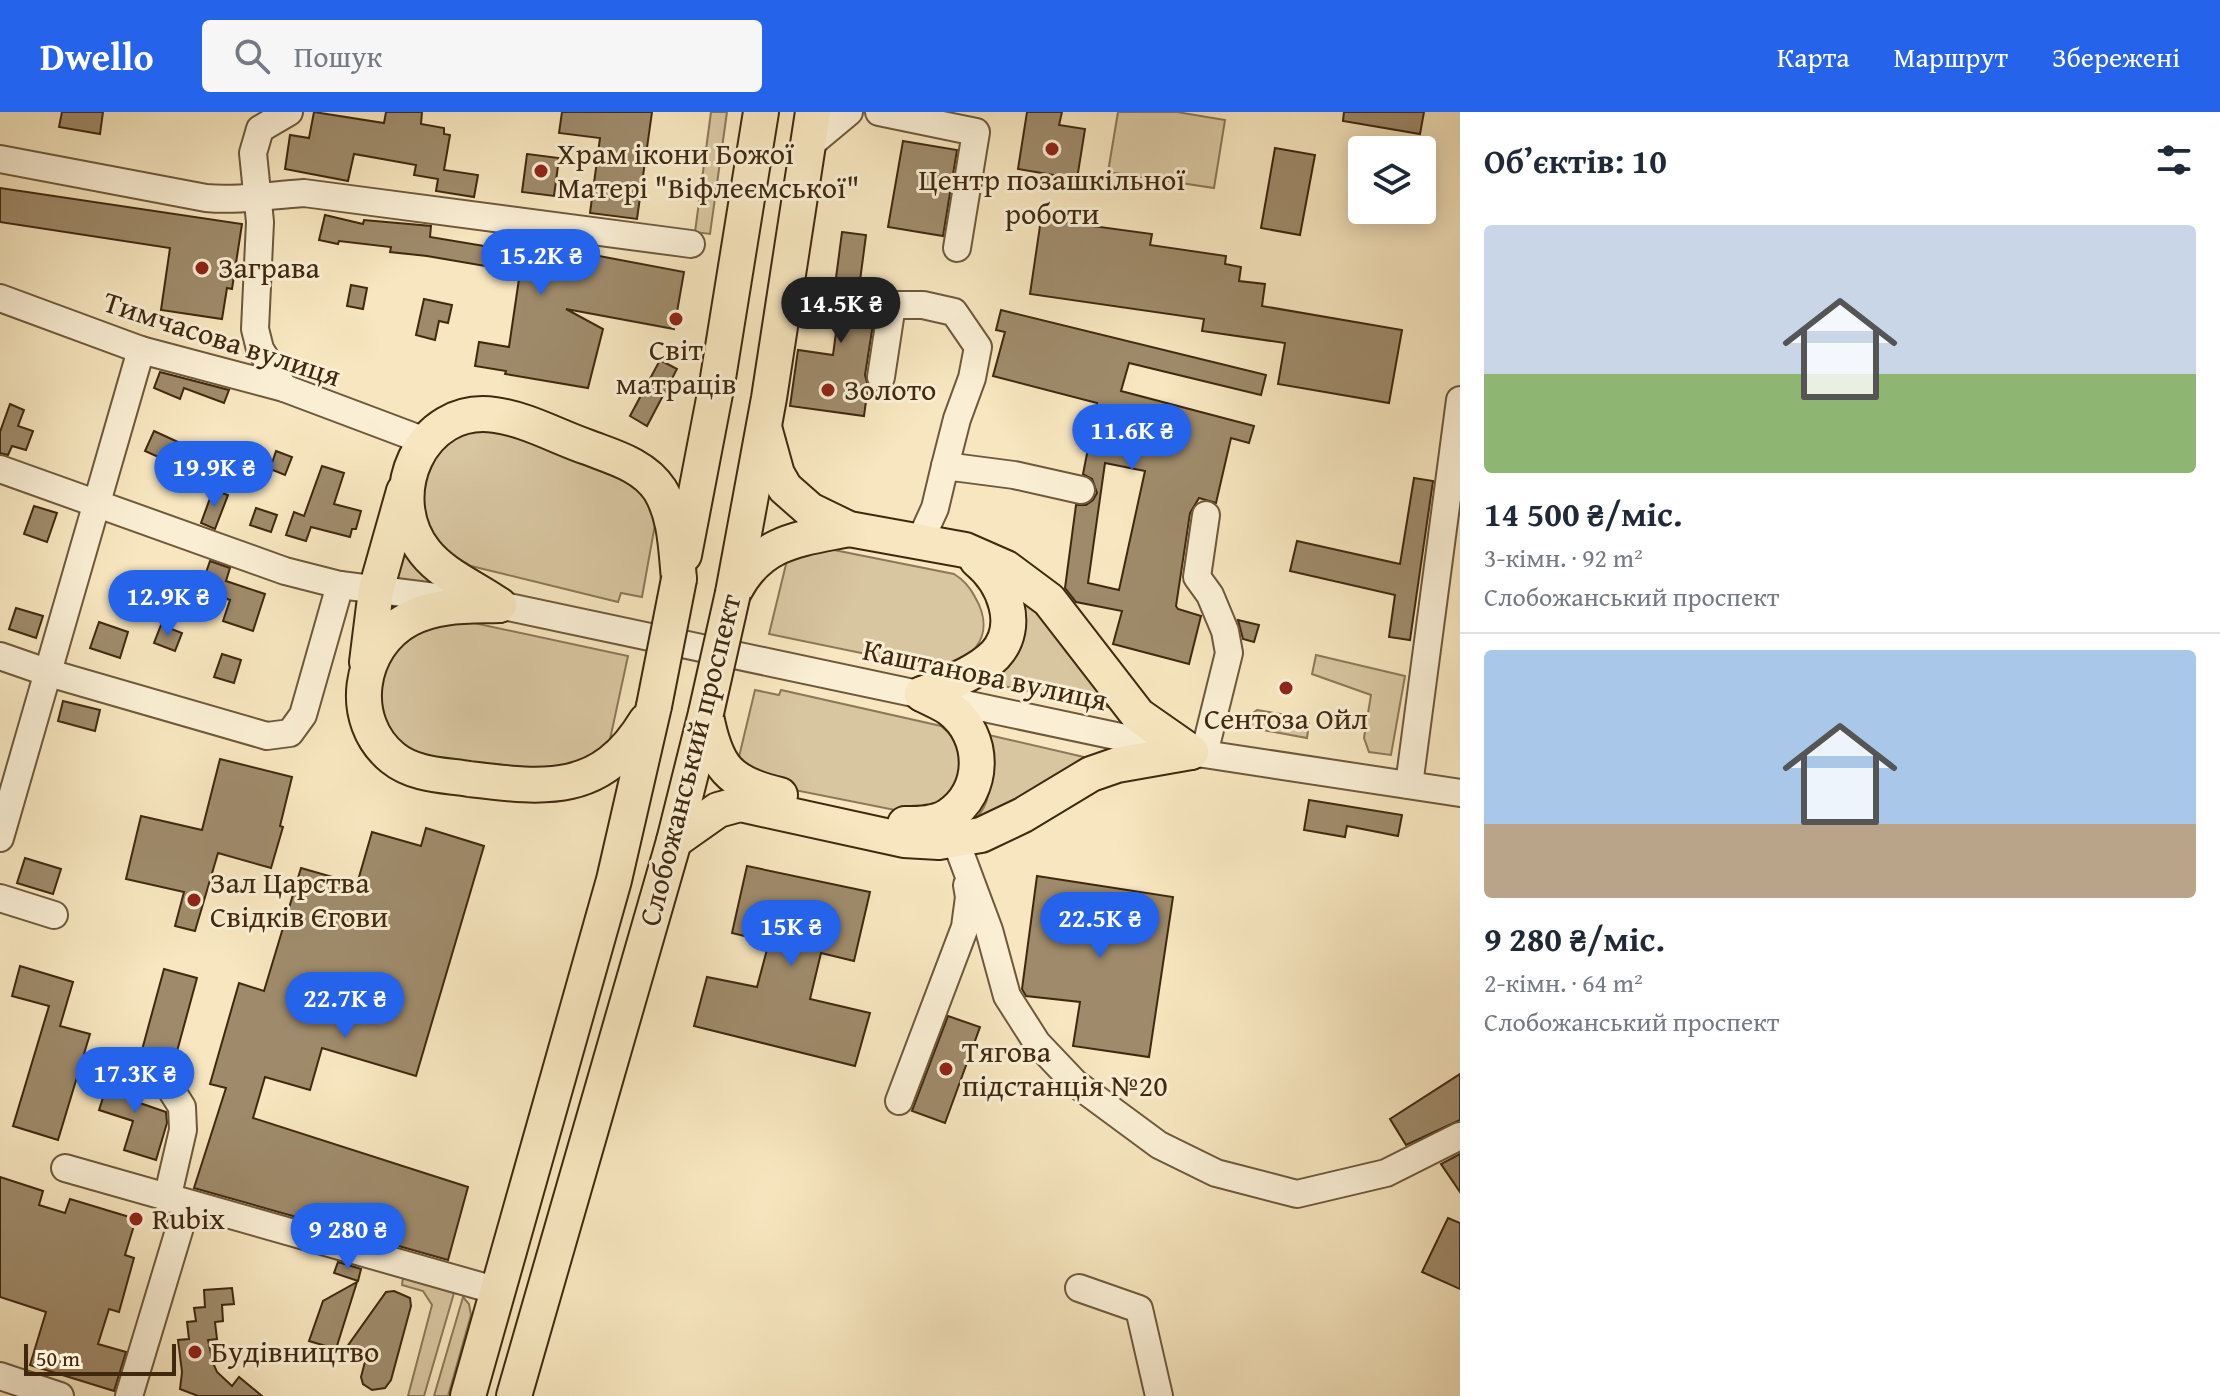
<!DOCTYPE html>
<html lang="uk">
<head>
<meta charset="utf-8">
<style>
	body { margin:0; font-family:"Gentium Book Plus",serif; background:#f6f6f7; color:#1f2937; height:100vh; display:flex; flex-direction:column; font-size:30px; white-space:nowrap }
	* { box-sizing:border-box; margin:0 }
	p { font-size:26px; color:#747a83 }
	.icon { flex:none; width:44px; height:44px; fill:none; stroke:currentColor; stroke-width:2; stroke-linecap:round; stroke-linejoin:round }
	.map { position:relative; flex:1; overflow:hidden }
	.sheet { display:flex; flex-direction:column; background:#fff; width:760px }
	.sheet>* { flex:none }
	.fabs { position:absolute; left:1348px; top:24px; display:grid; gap:16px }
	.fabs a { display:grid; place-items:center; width:88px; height:88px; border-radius:8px; background:#fff; box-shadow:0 4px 20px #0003; font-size:40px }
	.scale { position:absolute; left:24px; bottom:20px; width:152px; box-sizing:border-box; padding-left:8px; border:4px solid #40280f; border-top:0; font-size:22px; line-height:28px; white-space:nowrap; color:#40280f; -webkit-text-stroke:6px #faefd5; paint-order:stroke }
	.price { position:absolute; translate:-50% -68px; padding:0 18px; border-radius:28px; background:#2563eb; color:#fff; font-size:26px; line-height:52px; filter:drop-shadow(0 2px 4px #0008) }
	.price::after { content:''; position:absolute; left:50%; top:48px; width:24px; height:18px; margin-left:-12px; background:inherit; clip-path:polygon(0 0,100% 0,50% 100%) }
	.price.current { background:#222; color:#fff }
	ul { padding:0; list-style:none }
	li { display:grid; align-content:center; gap:16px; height:424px; padding:0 24px }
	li+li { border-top:2px solid #e0e1e3 }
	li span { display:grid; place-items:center; height:248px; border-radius:8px; color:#555 }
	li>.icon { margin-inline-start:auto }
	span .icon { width:144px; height:144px; fill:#fffc; stroke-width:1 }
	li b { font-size:34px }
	h2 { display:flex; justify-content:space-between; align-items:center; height:96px; padding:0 24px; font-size:34px }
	header { display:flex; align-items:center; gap:48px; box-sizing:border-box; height:112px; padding:0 40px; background:#2563eb; color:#fff }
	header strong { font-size:38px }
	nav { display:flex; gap:44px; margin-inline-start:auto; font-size:28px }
	.search { width:560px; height:72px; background:#f6f6f7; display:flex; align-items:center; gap:20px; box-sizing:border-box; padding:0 28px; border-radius:8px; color:#747a83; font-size:30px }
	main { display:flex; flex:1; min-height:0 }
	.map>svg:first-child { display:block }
	.green { fill:#d8c6a1; stroke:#8c7758; stroke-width:2 }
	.building { fill:#9f8b6b; stroke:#40280f; stroke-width:2; fill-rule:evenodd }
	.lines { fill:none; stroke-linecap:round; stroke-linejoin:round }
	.minor-casing { stroke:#6e583b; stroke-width:30 }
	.major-casing { stroke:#40280f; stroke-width:38 }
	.minor { stroke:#faefd5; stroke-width:26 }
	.major { stroke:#f7e6bf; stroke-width:34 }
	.major-bridge-casing { stroke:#40280f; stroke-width:38; stroke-linecap:butt }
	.major-bridge { stroke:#f7e6bf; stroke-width:34 }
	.poi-dot { fill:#8f2418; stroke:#faefd5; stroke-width:3 }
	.labels { text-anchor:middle; stroke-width:6; stroke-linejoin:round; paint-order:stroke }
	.poi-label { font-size:30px; fill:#40280f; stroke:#faefd5; text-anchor:start }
	.street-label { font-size:30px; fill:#40280f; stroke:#faefd5 }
</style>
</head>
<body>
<header>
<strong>Dwello</strong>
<div class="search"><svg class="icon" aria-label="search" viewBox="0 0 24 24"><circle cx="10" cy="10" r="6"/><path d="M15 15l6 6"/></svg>Пошук</div>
<nav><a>Карта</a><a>Маршрут</a><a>Збережені</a></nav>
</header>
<main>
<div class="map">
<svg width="1460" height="1284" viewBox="0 0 1460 1284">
	<rect width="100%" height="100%" fill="#f7e6bf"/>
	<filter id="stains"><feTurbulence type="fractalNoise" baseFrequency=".0025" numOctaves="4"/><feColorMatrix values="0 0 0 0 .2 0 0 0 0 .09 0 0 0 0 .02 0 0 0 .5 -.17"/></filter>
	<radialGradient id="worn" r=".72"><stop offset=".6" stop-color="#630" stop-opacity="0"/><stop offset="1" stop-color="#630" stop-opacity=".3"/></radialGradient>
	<g class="green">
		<path d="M 711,0 L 727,0 L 710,122 L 695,120 Z"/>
		<path d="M 1118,0 L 1177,0 L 1225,8 L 1214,76 L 1108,60 Z"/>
		<path d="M 503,318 L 626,365 L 643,379 L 656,407 L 642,485 L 621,481 L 618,490 L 471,454 L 444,439 L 428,422 L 419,376 L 438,337 L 462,321 Z"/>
		<path d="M 399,427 L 452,474 L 389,468 Z"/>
		<path d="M 819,435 L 954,462 C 964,468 970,475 975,485 C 999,526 969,554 929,555 L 769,522 L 789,440 Z"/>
		<path d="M 1003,467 L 1041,496 L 1108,595 L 988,571 C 1035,539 1016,513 1003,467 Z"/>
		<path d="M 460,508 L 628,544 L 609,632 L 596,643 L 552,664 L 415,645 L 397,634 L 375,591 L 374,575 L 407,520 Z"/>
		<path d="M 1316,543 L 1405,564 L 1391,643 L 1369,640 L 1364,626 L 1371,583 L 1312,562 Z"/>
		<path d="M 755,578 L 779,583 L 781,578 L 941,614 L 956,627 L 964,646 L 950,689 L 915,702 L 760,671 L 738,649 Z"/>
		<path d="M 1257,598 L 1304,606 L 1309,611 L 1307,626 L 1246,615 L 1245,607 Z"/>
		<path d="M 980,621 L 1084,645 L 1007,701 L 954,719 C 961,715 970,711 976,706 C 999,683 987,647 980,621 Z"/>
		<path d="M 403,1165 L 454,1181 L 424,1284 L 408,1284 L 432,1193 L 423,1179 L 402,1173 Z"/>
		<path d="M 463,1185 L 469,1192 L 471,1203 L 448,1284 L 434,1284 Z"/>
	</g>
	<g class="building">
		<path d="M 62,0 L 103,0 L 100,22 L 59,15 Z"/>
		<path d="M 314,0 L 384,11 L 386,0 L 422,0 L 421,12 L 444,16 L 444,22 L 450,23 L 444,58 L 478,63 L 474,85 L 436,79 L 438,67 L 414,63 L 416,53 L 354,42 L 348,69 L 285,57 L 290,23 L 309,26 Z"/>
		<path d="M 562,0 L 652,0 L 637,107 L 590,101 L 600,26 L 559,21 Z"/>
		<path d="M 1027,0 L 1062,0 L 1059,13 L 1085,17 L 1077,67 L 1018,57 Z"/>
		<path d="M 1344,0 L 1424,0 L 1420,22 L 1343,9 Z"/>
		<path d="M 903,29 L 957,38 L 943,124 L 888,115 Z"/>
		<path d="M 1275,36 L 1315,43 L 1300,123 L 1261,116 Z"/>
		<path d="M 527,42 L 559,46 L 554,84 L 522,80 Z"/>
		<path d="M 0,76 L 242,112 L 232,177 L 227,176 L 222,207 L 161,198 L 170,136 L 0,110 Z"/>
		<path d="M 325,103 L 363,112 L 364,108 L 431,114 L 430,125 L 490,135 L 528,137 L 560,144 L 562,137 L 684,160 L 674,217 L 566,197 L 603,217 L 588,276 L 505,262 L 506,259 L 475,254 L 479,230 L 509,235 L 520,160 L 427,144 L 390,140 L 391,135 L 339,129 L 338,132 L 319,128 Z"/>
		<path d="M 1041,107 L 1152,122 L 1150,133 L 1226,144 L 1225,152 L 1241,155 L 1239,169 L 1265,172 L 1262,194 L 1402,218 L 1389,291 L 1278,272 L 1285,231 L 1202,219 L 1204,207 L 1030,182 Z"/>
		<path d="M 842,120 L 866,123 L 858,184 L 877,187 L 865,263 L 868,274 L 864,304 L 790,294 L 798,238 L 833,243 L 843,167 L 836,166 Z"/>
		<path d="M 351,173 L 367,176 L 363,197 L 347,194 Z"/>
		<path d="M 424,187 L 452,193 L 448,211 L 439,209 L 435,228 L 416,223 Z"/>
		<path d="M 1001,198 L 1266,263 L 1261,283 L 1129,251 L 1121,279 L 1254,314 L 1249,331 L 1231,326 L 1216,391 L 1199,386 L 1190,401 L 1176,494 L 1178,497 L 1201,504 L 1189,552 L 1113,532 L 1122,499 L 1076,490 L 1065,476 L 1076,393 L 1086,393 L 1093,388 L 1097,381 L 1092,367 L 1083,362 L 1097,291 L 993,264 L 1005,220 L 996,218 ZM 1105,351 L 1145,359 L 1119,478 L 1088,471 Z"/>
		<path d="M 660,248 L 677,257 L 647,314 L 630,304 Z"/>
		<path d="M 160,260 L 229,278 L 224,291 L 184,276 L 180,287 L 154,276 Z"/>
		<path d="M 10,292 L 24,298 L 18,314 L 33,319 L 26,338 L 12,334 L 8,343 L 0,341 L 0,320 Z"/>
		<path d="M 154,319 L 202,341 L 194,361 L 145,339 Z"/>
		<path d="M 276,339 L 292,345 L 285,363 L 270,357 Z"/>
		<path d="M 322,354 L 344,361 L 334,392 L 361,399 L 356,417 L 352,417 L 350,425 L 311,415 L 306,429 L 286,423 L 294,400 L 304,404 Z"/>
		<path d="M 1414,366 L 1433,369 L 1410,528 L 1389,525 L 1395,483 L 1290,459 L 1297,429 L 1400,452 Z"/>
		<path d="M 213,378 L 228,383 L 215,417 L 201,411 Z"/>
		<path d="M 34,394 L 57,401 L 47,430 L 24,422 Z"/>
		<path d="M 256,396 L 277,403 L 271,420 L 250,413 Z"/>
		<path d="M 210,449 L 230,456 L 226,469 L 265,482 L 253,519 L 223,509 L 230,488 L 200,478 Z"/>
		<path d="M 16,496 L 43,504 L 36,526 L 9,517 Z"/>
		<path d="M 1238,508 L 1259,513 L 1254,530 L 1243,527 Z"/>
		<path d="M 99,510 L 128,520 L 120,546 L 90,536 Z"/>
		<path d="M 161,513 L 182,521 L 175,539 L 154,531 Z"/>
		<path d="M 222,542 L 241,548 L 234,571 L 214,565 Z"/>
		<path d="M 63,589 L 100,598 L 95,619 L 58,609 Z"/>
		<path d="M 220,647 L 292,665 L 280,714 L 283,715 L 271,756 L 218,741 L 195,819 L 175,814 L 184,780 L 126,767 L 141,704 L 202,718 Z"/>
		<path d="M 1309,688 L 1402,703 L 1398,724 L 1347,714 L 1345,725 L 1304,718 Z"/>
		<path d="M 426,716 L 484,734 L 416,964 L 322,936 L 310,978 L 265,965 L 253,1006 L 468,1075 L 448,1148 L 194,1076 L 226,976 L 210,972 L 239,871 L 264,879 L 301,756 L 357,772 L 372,720 L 421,734 Z"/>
		<path d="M 25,746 L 61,757 L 53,782 L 17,771 Z"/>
		<path d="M 747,754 L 870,780 L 854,849 L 821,841 L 810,887 L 870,901 L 855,954 L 694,914 L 707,865 L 757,875 L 769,830 L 732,821 Z"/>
		<path d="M 1037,764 L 1173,785 L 1149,945 L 1073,934 L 1080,890 L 1026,884 L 1022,877 Z"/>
		<path d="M 20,854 L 73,870 L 60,914 L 90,922 L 58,1028 L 13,1014 L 49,894 L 12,884 Z"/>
		<path d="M 164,857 L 197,866 L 173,954 L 158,954 L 139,949 Z"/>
		<path d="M 948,904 L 980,915 L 945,1011 L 912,999 Z"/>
		<path d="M 112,958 L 144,968 L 137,990 L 166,1000 L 167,1011 L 156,1048 L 124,1038 L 133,1009 L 99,998 Z"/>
		<path d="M 1460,962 L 1460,1008 L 1406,1033 L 1390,1007 Z"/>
		<path d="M 1460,1042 L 1460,1080 L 1441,1052 Z"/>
		<path d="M 0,1065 L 43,1079 L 39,1093 L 65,1101 L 70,1087 L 136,1107 L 125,1143 L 134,1146 L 119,1200 L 109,1197 L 98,1232 L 126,1240 L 114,1279 L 30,1253 L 46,1200 L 0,1185 Z"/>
		<path d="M 1448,1106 L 1460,1111 L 1460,1177 L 1422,1160 Z"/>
		<path d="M 338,1150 L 361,1157 L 358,1169 L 334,1161 Z"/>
		<path d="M 357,1170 L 336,1237 L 309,1229 L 323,1189 Z"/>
		<path d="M 232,1176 L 234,1192 L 222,1193 L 223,1209 L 215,1210 L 217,1227 L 208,1228 L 213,1251 L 217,1260 L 232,1274 L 239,1265 L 262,1284 L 198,1284 L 180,1277 L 182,1260 L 178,1228 L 189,1227 L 187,1210 L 196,1209 L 194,1196 L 205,1195 L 204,1178 Z"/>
		<path d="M 394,1179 L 410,1186 L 411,1194 L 391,1268 L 385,1276 L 372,1278 L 363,1272 L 361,1265 L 366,1246 L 344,1239 L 386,1180 Z"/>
	</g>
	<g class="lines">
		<g class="minor-casing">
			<g id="minor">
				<path d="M 879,0 L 976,20 L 957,136"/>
				<path d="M 807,35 L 849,0"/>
				<path d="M 0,47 L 206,86 C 239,89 271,83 304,81 L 691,132"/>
				<path d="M 0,186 L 141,238 L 284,276 L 425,329"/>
				<path d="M 881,265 L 892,193 L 923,193 L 954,200 L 978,235 L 972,266 L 957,307 L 945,354"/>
				<path d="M 284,276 L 260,237 L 255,217 L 260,110 L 253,41 L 260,17 L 289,0"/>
				<path d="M 0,357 L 285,459 L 340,473 L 499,493 L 1191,640 L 1460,681"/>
				<path d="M 920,429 L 935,396 L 945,354 L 1014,363 L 1081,378"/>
				<path d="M 0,544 L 49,561 L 267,624 L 290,621 L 303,603 L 340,473"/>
				<path d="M 1204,642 L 1229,541 L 1225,519 L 1210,483 L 1197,465 L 1206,403"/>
				<path d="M 1409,673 L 1460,288"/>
				<path d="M 0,726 L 141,238"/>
				<path d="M 955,727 L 989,818 L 1007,884 L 1037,931 L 1075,971 L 1159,1033 L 1216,1061 L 1297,1082 L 1386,1061 L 1460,1024"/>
				<path d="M 0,786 L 54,803"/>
				<path d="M 165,968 L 182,995 L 183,1018 L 167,1087"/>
				<path d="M 899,989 L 965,815 L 969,785 L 967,773"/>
				<path d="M 65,1056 L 498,1179"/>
				<path d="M 1079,1176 L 1139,1197 L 1159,1284"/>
				<path d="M 0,1264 L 60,1284"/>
				<path d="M 129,1284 L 187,1092"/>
			</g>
		</g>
		<g class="major-casing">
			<g id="major">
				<path d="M 764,315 L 777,362 L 785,376 L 810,398 L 849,417 L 965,438 L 1006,456 L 1049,488 L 1138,603 L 1191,640"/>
				<path d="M 684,443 L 718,266 L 761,0"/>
				<path d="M 735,478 C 761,429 799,427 849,417"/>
				<path d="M 733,481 L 769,286 L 813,0"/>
				<path d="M 499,493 C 475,476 443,463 425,440 C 381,385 420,292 495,303 C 526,307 558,325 587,335 C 613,345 644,353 660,378 C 676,405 676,437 679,467"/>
				<path d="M 499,493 C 469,494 437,492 409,507 C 358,534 347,609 393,646 C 414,663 443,663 469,667 C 544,676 601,684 646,609"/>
				<path d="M 367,550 L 376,478 L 404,379"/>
				<path d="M 922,582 C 946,572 976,562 995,543 C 1022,514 1004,470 977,448"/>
				<path d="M 706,604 C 716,655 728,671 780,683"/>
				<path d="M 905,712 C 919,712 936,712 948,704 C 986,680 986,624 950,597 C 942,591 931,587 922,582"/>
				<path d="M 674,729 L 718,698 L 740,692 L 904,728 L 939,730 L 981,723 L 1023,703 L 1091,662 L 1117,653 L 1191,640"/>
				<path d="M 468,1284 L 614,768 L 654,594"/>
				<path d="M 514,1284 L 674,729 L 706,601"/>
			</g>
		</g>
		<use href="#minor" class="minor"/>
		<use href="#major" class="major"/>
		<g class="major-bridge-casing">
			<g id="major-bridge">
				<path d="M 654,594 L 679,467"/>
				<path d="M 706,601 L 733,481"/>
			</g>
		</g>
		<use href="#major-bridge" class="major-bridge"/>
	</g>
	<g class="poi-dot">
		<circle cx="1052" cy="37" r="8"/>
		<circle cx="541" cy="59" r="8"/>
		<circle cx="202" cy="156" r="8"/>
		<circle cx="676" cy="207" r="8"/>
		<circle cx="828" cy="278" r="8"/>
		<circle cx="1286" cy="576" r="8"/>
		<circle cx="194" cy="788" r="8"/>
		<circle cx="946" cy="957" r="8"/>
		<circle cx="136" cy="1107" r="8"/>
		<circle cx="195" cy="1240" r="8"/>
	</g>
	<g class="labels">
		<g class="poi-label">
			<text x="557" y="52">Храм ікони Божої<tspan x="557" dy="34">Матері "Віфлеємської"</tspan></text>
			<text x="1052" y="78" text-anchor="middle">Центр позашкільної<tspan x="1052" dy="34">роботи</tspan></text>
			<text x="218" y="166">Заграва</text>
			<text x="676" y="248" text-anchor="middle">Світ<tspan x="676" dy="34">матраців</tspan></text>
			<text x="844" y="288">Золото</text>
			<text x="1286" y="617" text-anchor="middle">Сентоза Ойл</text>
			<text x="210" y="781">Зал Царства<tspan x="210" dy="34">Свідків Єгови</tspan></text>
			<text x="962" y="950">Тягова<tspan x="962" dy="34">пiдстанцiя №20</tspan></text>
			<text x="152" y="1117">Rubix</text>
			<text x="211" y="1250">Будівництво</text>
		</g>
		<g class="street-label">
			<text transform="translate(222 227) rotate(18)" y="10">Тимчасова вулиця</text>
			<text transform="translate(985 563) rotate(12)" y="10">Каштанова вулиця</text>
			<text transform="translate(690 648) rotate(-76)" y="10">Слобожанський проспект</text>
		</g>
	</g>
	<rect width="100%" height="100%" filter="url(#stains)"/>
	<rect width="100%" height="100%" fill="url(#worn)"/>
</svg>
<div class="fabs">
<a><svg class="icon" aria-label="layers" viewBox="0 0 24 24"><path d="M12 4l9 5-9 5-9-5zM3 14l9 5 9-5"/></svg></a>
</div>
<div class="scale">50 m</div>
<b class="price" style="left:541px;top:185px">15.2K ₴</b>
<b class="price current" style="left:841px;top:233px">14.5K ₴</b>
<b class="price" style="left:1132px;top:360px">11.6K ₴</b>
<b class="price" style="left:214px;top:397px">19.9K ₴</b>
<b class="price" style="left:168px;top:526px">12.9K ₴</b>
<b class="price" style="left:1100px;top:848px">22.5K ₴</b>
<b class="price" style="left:791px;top:856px">15K ₴</b>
<b class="price" style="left:345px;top:928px">22.7K ₴</b>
<b class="price" style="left:135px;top:1003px">17.3K ₴</b>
<b class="price" style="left:348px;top:1159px">9 280 ₴</b>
</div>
<section class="sheet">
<h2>Об’єктів: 10<svg class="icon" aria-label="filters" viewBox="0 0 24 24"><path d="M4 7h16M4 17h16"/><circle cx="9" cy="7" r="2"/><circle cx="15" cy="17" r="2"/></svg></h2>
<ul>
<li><span style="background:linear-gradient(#c9d6e8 60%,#8fb573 0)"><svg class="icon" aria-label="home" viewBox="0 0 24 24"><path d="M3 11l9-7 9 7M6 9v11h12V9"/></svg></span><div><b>14 500 ₴/міс.</b><p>3-кімн. · 92 m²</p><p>Слобожанський проспект</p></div></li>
<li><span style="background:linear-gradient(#a9c7e8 70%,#b9a48a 0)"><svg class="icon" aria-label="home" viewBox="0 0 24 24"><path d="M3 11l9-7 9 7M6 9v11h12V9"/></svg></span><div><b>9 280 ₴/міс.</b><p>2-кімн. · 64 m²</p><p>Слобожанський проспект</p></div></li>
</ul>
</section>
</main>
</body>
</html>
